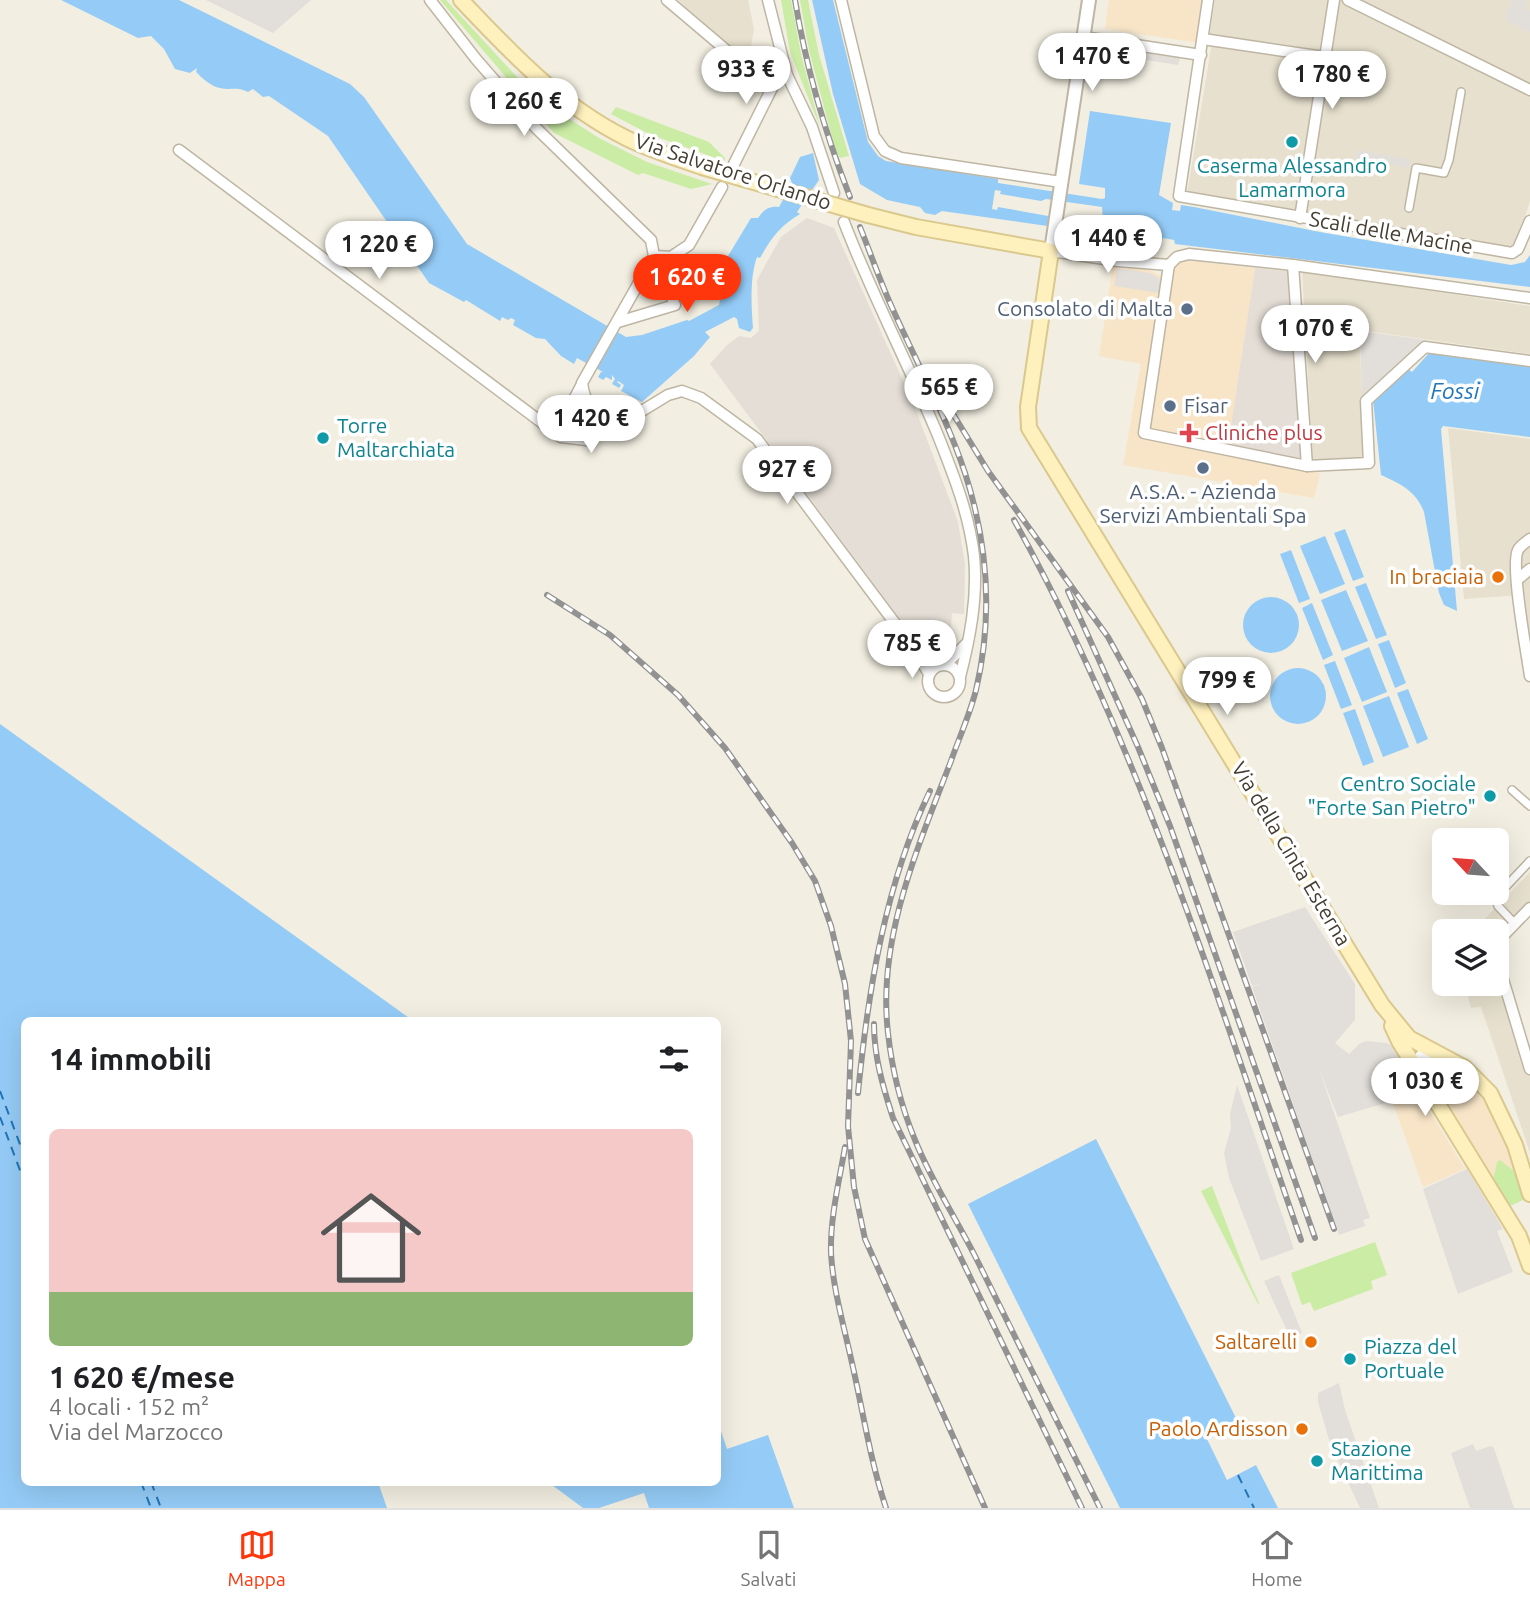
<!DOCTYPE html>
<html lang="it">
<head>
<meta charset="utf-8">
<style>
	body { margin:0; font-family:Ubuntu,sans-serif; background:#f6f6f6; color:#202124; height:100vh; display:flex; flex-direction:column; font-size:26px; white-space:nowrap }
	* { box-sizing:border-box; margin:0 }
	p { font-size:23px; color:#757577 }
	.icon { flex:none; width:38px; height:38px; fill:none; stroke:currentColor; stroke-width:2; stroke-linecap:round; stroke-linejoin:round }
	.map { position:relative; flex:1; overflow:hidden }
	.drawer { position:absolute; left:21px; top:1017px; width:700px; height:469px; display:flex; flex-direction:column; background:#fff; border-radius:10px; box-shadow:0 7px 28px #0002 }
	.drawer>* { flex:none }
	.needle { width:46px; rotate:296deg }
	.fabs { position:absolute; left:1432px; top:828px; display:grid; gap:14px }
	.fabs a { display:grid; place-items:center; width:77px; height:77px; border-radius:10px; background:#fff; box-shadow:0 7px 28px #0002; font-size:35px }
	.price { position:absolute; translate:-50% -60px; padding:0 16px; border-radius:24px; background:#fff; color:#222; font-size:23px; line-height:46px; filter:drop-shadow(0 2px 4px #0008) }
	.price::after { content:''; position:absolute; left:50%; top:42px; width:21px; height:16px; margin-left:-10px; background:inherit; clip-path:polygon(0 0,100% 0,50% 100%) }
	.price.active { background:#ff360b; color:#fff }
	ul { padding:0; list-style:none }
	li { display:grid; align-content:center; gap:14px; height:371px; padding:0 28px }
	li span { display:grid; place-items:center; height:217px; border-radius:10px; color:#555 }
	li>.icon { margin-inline-start:auto }
	span .icon { width:126px; height:126px; fill:#fffc; stroke-width:1 }
	li b { font-size:30px }
	h2 { display:flex; justify-content:space-between; align-items:center; height:84px; padding:0 28px; font-size:30px }
	.menu { display:flex; justify-content:space-around; align-items:center; height:98px; border-top:2px solid #e0e0e0; background:#fff; font-size:19px; color:#757577 }
	.menu a { display:grid; justify-items:center; gap:4px }
	.menu .active { color:#ff360b }
	.map>svg:first-child { display:block }
	.residential { fill:#e7e0ce }
	.commercial { fill:#f8e5c8 }
	.industrial { fill:#e4ded6 }
	.green { fill:#caeca4 }
	.parking { fill:#e2dfda }
	.water { fill:#95ccf7; fill-rule:evenodd }
	.lines { fill:none; stroke-linecap:round; stroke-linejoin:round }
	.ferry { stroke:#2175b9; stroke-width:2; stroke-dasharray:9 7; stroke-linecap:butt }
	.pedestrian-casing { stroke:#beb6a3; stroke-width:10 }
	.minor-casing { stroke:#beb6a3; stroke-width:13 }
	.tertiary-casing { stroke:#beb6a3; stroke-width:16 }
	.secondary-casing { stroke:#dac88d; stroke-width:18 }
	.pedestrian { stroke:#fff; stroke-width:7 }
	.minor { stroke:#fff; stroke-width:10 }
	.tertiary { stroke:#fff; stroke-width:12 }
	.secondary { stroke:#fff1be; stroke-width:14 }
	.rail-casing { stroke:#929292; stroke-width:6 }
	.rail { stroke:#fff; stroke-width:3.5; stroke-dasharray:10; stroke-linecap:butt }
	.secondary-bridge-casing { stroke:#dac88d; stroke-width:18; stroke-linecap:butt }
	.secondary-bridge { stroke:#fff1be; stroke-width:14 }
	.culture-dot { fill:#0f9aa8; stroke:#fff; stroke-width:2.5 }
	.service-dot { fill:#5c6f8a; stroke:#fff; stroke-width:2.5 }
	.health-dot { fill:#e0444e; stroke:#fff; stroke-width:2.5 }
	.food-dot { fill:#e8710a; stroke:#fff; stroke-width:2.5 }
	.labels { text-anchor:middle; stroke-width:7; stroke-linejoin:round; paint-order:stroke }
	.culture-label { font-size:21px; fill:#0d838f; stroke:#fff; text-anchor:start }
	.street-label { font-size:21px; fill:#443d31; stroke:#fff }
	.service-label { font-size:21px; fill:#4e5e75; stroke:#fff; text-anchor:end }
	.health-label { font-size:21px; fill:#be3a42; stroke:#fff; text-anchor:start }
	.food-label { font-size:21px; fill:#c56008; stroke:#fff; text-anchor:end }
	.water-label { font-size:23px; font-style:italic; fill:#2175b9; stroke:#fff }
</style>
</head>
<body>
<div class="map">
<svg width="1530" height="1508" viewBox="0 0 1530 1508">
	<rect width="100%" height="100%" fill="#f2eee1"/>
	<g class="residential">
		<path d="M 678,0 L 748,0 L 754,29 L 751,46 L 745,52 L 727,46 Z"/>
		<path d="M 1215,0 L 1530,0 L 1530,201 L 1514,251 L 1187,194 L 1212,42 L 1210,33 Z"/>
		<path d="M 1302,271 L 1530,306 L 1530,354 L 1359,330 L 1365,460 L 1313,464 Z"/>
		<path d="M 1448,428 L 1530,439 L 1530,659 L 1521,595 L 1464,599 Z"/>
		<path d="M 1530,872 L 1530,906 L 1496,937 L 1496,931 L 1473,931 Z"/>
		<path d="M 1496,961 L 1530,1074 L 1530,1153 L 1481,1007 L 1471,1008 L 1465,984 L 1496,984 Z"/>
	</g>
	<g class="commercial">
		<path d="M 1109,0 L 1206,0 L 1200,43 L 1105,29 Z"/>
		<path d="M 1183,260 L 1255,268 L 1227,455 L 1320,473 L 1314,498 L 1123,465 L 1141,364 L 1099,356 L 1113,265 L 1149,270 L 1163,277 Z"/>
		<path d="M 1459,1071 L 1485,1097 L 1497,1117 L 1516,1174 L 1494,1186 L 1434,1087 Z"/>
		<path d="M 1408,1076 L 1465,1169 L 1423,1187 L 1388,1089 Z"/>
	</g>
	<g class="industrial">
		<path d="M 807,218 L 834,228 L 914,405 L 958,522 L 965,565 L 964,614 L 952,613 L 949,651 L 921,647 L 710,364 L 727,345 L 739,336 L 751,338 L 759,331 L 757,280 L 781,237 Z"/>
		<path d="M 1255,268 L 1295,272 L 1305,462 L 1228,446 Z"/>
	</g>
	<g class="green">
		<path d="M 440,0 L 446,0 L 528,89 L 546,104 L 599,138 L 647,162 L 712,184 L 691,189 L 643,173 L 638,175 L 554,133 Z"/>
		<path d="M 781,0 L 791,0 L 801,54 L 820,127 L 790,52 Z"/>
		<path d="M 800,0 L 808,0 L 819,55 L 849,156 L 840,158 L 835,149 L 809,50 Z"/>
		<path d="M 616,107 L 709,142 L 725,158 L 724,161 L 649,134 L 611,114 Z"/>
		<path d="M 1500,1160 L 1514,1171 L 1523,1200 L 1510,1206 L 1493,1180 L 1497,1162 Z"/>
		<path d="M 1212,1186 L 1245,1272 L 1259,1303 L 1258,1304 L 1201,1191 Z"/>
		<path d="M 1375,1242 L 1387,1275 L 1371,1281 L 1373,1289 L 1314,1311 L 1310,1302 L 1302,1305 L 1291,1273 Z"/>
	</g>
	<g class="parking">
		<path d="M 206,0 L 311,0 L 273,33 Z"/>
		<path d="M 1512,0 L 1528,0 L 1525,8 L 1530,11 L 1530,33 L 1505,20 Z"/>
		<path d="M 1096,45 L 1180,58 L 1178,65 L 1095,52 Z"/>
		<path d="M 1357,150 L 1410,159 L 1409,168 L 1355,159 Z"/>
		<path d="M 1117,268 L 1150,273 L 1162,280 L 1159,293 L 1114,286 Z"/>
		<path d="M 1360,331 L 1426,340 L 1362,399 Z"/>
		<path d="M 1305,907 L 1355,984 L 1355,1020 L 1335,1043 L 1349,1054 L 1359,1044 L 1366,1041 L 1387,1043 L 1393,1047 L 1409,1074 L 1387,1089 L 1392,1101 L 1338,1117 L 1319,1069 L 1370,1218 L 1363,1220 L 1365,1226 L 1339,1235 L 1252,987 L 1260,984 L 1252,986 L 1233,932 Z"/>
		<path d="M 1237,1085 L 1294,1249 L 1261,1261 L 1229,1178 L 1224,1153 L 1231,1128 L 1230,1114 Z"/>
		<path d="M 1467,1169 L 1503,1229 L 1497,1231 L 1513,1272 L 1458,1294 L 1423,1189 Z"/>
		<path d="M 1279,1275 L 1302,1333 L 1290,1337 L 1264,1281 Z"/>
		<path d="M 1339,1383 L 1345,1410 L 1379,1508 L 1360,1508 L 1330,1443 L 1318,1402 L 1318,1393 Z"/>
		<path d="M 1473,1444 L 1476,1451 L 1490,1446 L 1494,1448 L 1514,1508 L 1470,1508 L 1451,1453 Z"/>
	</g>
	<g class="water">
		<path d="M 61,0 L 179,0 L 350,84 L 364,97 L 467,244 L 626,337 L 642,335 L 687,320 L 689,321 L 719,305 L 728,256 L 751,218 L 758,218 C 764,210 768,206 779,207 L 792,183 L 790,178 L 800,157 L 813,153 L 819,180 L 797,212 L 800,214 C 781,225 771,238 760,258 L 757,257 C 750,276 751,304 753,328 L 750,332 L 739,328 L 737,319 L 734,317 L 705,332 L 710,337 L 694,356 L 642,402 L 621,391 L 624,385 L 618,381 L 617,382 L 621,385 L 619,388 L 612,384 L 615,379 L 612,375 L 612,380 L 606,377 L 603,380 L 598,377 L 601,372 L 603,372 L 577,358 L 574,364 L 561,356 L 545,339 L 536,338 L 513,325 L 515,320 L 511,318 L 508,320 L 502,317 L 500,321 L 466,300 L 464,302 L 429,283 L 328,136 L 269,96 L 263,97 L 253,89 L 248,92 C 234,86 233,91 220,88 C 212,87 202,78 196,72 L 197,68 L 190,73 L 175,69 L 164,49 L 151,36 L 138,38 Z"/>
		<path d="M 812,0 L 833,0 L 868,142 L 878,156 L 886,161 L 998,179 L 998,183 L 1102,199 L 1105,198 L 1105,188 L 1079,184 L 1090,111 L 1171,123 L 1159,195 L 1173,203 L 1172,210 L 1180,211 L 1181,205 L 1194,207 L 1320,232 L 1511,265 L 1525,262 L 1530,255 L 1530,287 L 1175,244 L 1174,240 L 1163,238 L 1157,250 L 1098,242 L 1099,234 L 1096,233 L 942,211 L 935,215 L 925,213 L 920,207 L 887,200 L 860,184 L 833,94 ZM 995,190 L 1001,191 L 1000,194 L 1041,201 L 1046,199 L 1102,207 L 1103,220 L 1098,225 L 998,207 L 997,210 L 992,209 Z"/>
		<path d="M 1430,352 L 1530,365 L 1530,437 L 1443,426 L 1441,429 L 1457,611 L 1444,605 L 1439,593 L 1424,512 C 1416,491 1401,484 1381,475 L 1373,400 L 1408,369 L 1412,372 Z"/>
		<path d="M 1345,529 L 1364,577 L 1353,581 L 1334,533 Z"/>
		<path d="M 1325,536 L 1345,584 L 1320,594 L 1300,546 Z"/>
		<path d="M 1291,550 L 1310,599 L 1299,603 L 1280,554 Z"/>
		<path d="M 1366,583 L 1387,635 L 1376,639 L 1355,587 Z"/>
		<path d="M 1346,590 L 1368,641 L 1342,651 L 1321,600 Z"/>
		<circle cx="1271" cy="625" r="28"/>
		<path d="M 1312,603 L 1333,655 L 1323,660 L 1302,608 Z"/>
		<path d="M 1389,640 L 1406,683 L 1395,688 L 1378,644 Z"/>
		<path d="M 1369,647 L 1387,692 L 1362,702 L 1344,658 Z"/>
		<path d="M 1335,661 L 1352,705 L 1341,709 L 1324,665 Z"/>
		<circle cx="1298" cy="696" r="28"/>
		<path d="M 1408,689 L 1428,739 L 1417,744 L 1397,693 Z"/>
		<path d="M 1389,696 L 1409,747 L 1383,757 L 1363,706 Z"/>
		<path d="M 1355,709 L 1374,762 L 1363,766 L 1343,713 Z"/>
		<path d="M 0,724 L 412,1020 L 24,1020 L 24,1482 L 378,1482 L 387,1508 L 0,1508 Z"/>
		<path d="M 1096,1139 L 1237,1420 L 1206,1437 L 1227,1480 L 1256,1465 L 1278,1508 L 1120,1508 L 968,1204 Z"/>
		<path d="M 718,1422 L 727,1449 L 768,1435 L 794,1508 L 649,1508 L 644,1493 L 599,1508 L 583,1508 L 548,1482 L 718,1482 Z"/>
	</g>
	<g class="lines">
		<g class="ferry">
			<path d="M 0,1091 L 24,1155"/>
			<path d="M 0,1117 L 24,1181"/>
			<path d="M 1238,1475 L 1254,1508"/>
			<path d="M 141,1482 L 151,1508"/>
			<path d="M 151,1482 L 161,1508"/>
		</g>
		<g class="pedestrian-casing">
			<g id="pedestrian">
				<path d="M 1409,208 L 1416,168 L 1444,173 L 1449,160 L 1461,92"/>
				<path d="M 1512,790 L 1530,806"/>
				<path d="M 1514,923 L 1498,906 L 1495,898 L 1530,861"/>
			</g>
		</g>
		<g class="minor-casing">
			<g id="minor">
				<path d="M 430,0 L 476,59 L 536,128 L 651,240 L 654,256 L 675,305 L 618,322"/>
				<path d="M 667,0 L 739,61 L 774,84"/>
				<path d="M 768,0 L 787,75 L 812,127 L 834,193"/>
				<path d="M 841,0 L 874,136 L 885,151 L 901,158 L 1061,182"/>
				<path d="M 1208,0 L 1179,196 L 1512,253 L 1518,249 L 1530,221"/>
				<path d="M 1348,0 L 1530,90"/>
				<path d="M 1084,37 L 1201,55"/>
				<path d="M 1203,39 L 1324,57"/>
				<path d="M 179,150 L 561,437 L 586,440 L 614,428 L 668,395 L 682,391 L 701,398 L 757,439 L 912,646 L 929,674"/>
				<path d="M 734,164 L 774,84 L 787,75"/>
				<path d="M 1300,218 L 1334,0"/>
				<path d="M 844,222 C 872,295 909,365 939,438 C 954,476 969,514 974,556 C 978,597 970,638 960,677"/>
				<path d="M 1051,251 L 1118,261 L 1169,265 L 1177,257 L 1189,254 L 1293,265 L 1530,298"/>
				<path d="M 654,256 L 671,257 L 689,245 L 722,187"/>
				<path d="M 1169,265 L 1144,433 L 1307,466 L 1369,463 L 1366,401 L 1425,347 L 1530,361"/>
				<path d="M 1293,265 L 1307,466"/>
				<path d="M 614,428 C 596,417 585,406 582,383 L 654,256"/>
				<path d="M 561,437 L 570,407 L 582,384"/>
				<path d="M 1530,539 C 1526,542 1520,546 1518,550 C 1510,565 1527,654 1530,676"/>
				<path d="M 1517,580 L 1530,569"/>
				<circle cx="944" cy="681" r="16"/>
				<path d="M 945,665 L 966,644"/>
				<path d="M 1496,950 L 1499,940 L 1530,908"/>
				<path d="M 1496,956 L 1530,1069"/>
			</g>
		</g>
		<g class="tertiary-casing">
			<g id="tertiary">
				<path d="M 1051,251 L 1089,0"/>
				<path d="M 1415,1068 C 1419,1057 1423,1053 1433,1051"/>
			</g>
		</g>
		<g class="secondary-casing">
			<g id="secondary">
				<path d="M 461,0 C 511,53 560,105 626,138 C 650,150 676,158 702,167"/>
				<path d="M 868,215 L 916,227 L 1051,251 L 1028,407 L 1029,428 L 1382,1005 L 1409,1038 L 1465,1068 L 1490,1093 L 1515,1145 L 1530,1194"/>
				<path d="M 1392,1026 L 1399,1041 L 1519,1236 L 1530,1266"/>
			</g>
		</g>
		<use href="#pedestrian" class="pedestrian"/>
		<use href="#minor" class="minor"/>
		<use href="#tertiary" class="tertiary"/>
		<use href="#secondary" class="secondary"/>
		<g class="rail-casing">
			<g id="rail">
				<path d="M 795,0 C 806,67 825,133 850,197"/>
				<path d="M 860,227 C 870,252 879,278 890,303 C 915,360 946,415 965,473 C 988,544 993,618 976,690 C 970,714 959,738 951,761 C 918,847 877,939 888,1033 C 892,1070 901,1106 915,1140 C 931,1180 955,1217 975,1256 C 1017,1340 1058,1424 1100,1508"/>
				<path d="M 942,396 L 988,471 L 1108,637 L 1142,699 L 1162,748 L 1334,1229"/>
				<path d="M 1014,520 C 1140,746 1217,997 1301,1240"/>
				<path d="M 1068,591 L 1138,747 L 1170,826 L 1315,1238"/>
				<path d="M 547,595 L 610,635 L 678,695 L 725,748 L 792,843 L 815,881 L 831,926 L 845,984 L 851,1041 L 848,1126 L 854,1187 L 865,1239 L 985,1508"/>
				<path d="M 874,1024 C 874,1057 883,1087 893,1118 L 1082,1508"/>
				<path d="M 858,1093 C 868,991 885,884 930,791"/>
				<path d="M 845,1147 C 839,1182 830,1218 831,1253 C 833,1290 844,1326 852,1363 C 863,1411 870,1460 886,1508"/>
			</g>
		</g>
		<use href="#rail" class="rail"/>
		<g class="secondary-bridge-casing">
			<path id="secondary-bridge" d="M 702,167 L 868,215"/>
		</g>
		<use href="#secondary-bridge" class="secondary-bridge"/>
	</g>
	<g class="culture-dot">
		<circle cx="1292" cy="142" r="7"/>
		<circle cx="323" cy="438" r="7"/>
		<circle cx="1490" cy="796" r="7"/>
		<circle cx="1350" cy="1359" r="7"/>
		<circle cx="1317" cy="1461" r="7"/>
	</g>
	<g class="service-dot">
		<circle cx="1187" cy="309" r="7"/>
		<circle cx="1170" cy="406" r="7"/>
		<circle cx="1203" cy="468" r="7"/>
	</g>
	<path class="health-dot" d="M1185.5 422.5h7v7h7v7h-7v7h-7v-7h-7v-7h7z"/>
	<g class="food-dot">
		<circle cx="1498" cy="577" r="7"/>
		<circle cx="1311" cy="1342" r="7"/>
		<circle cx="1302" cy="1429" r="7"/>
	</g>
	<g class="labels">
		<g class="culture-label">
			<text x="1292" y="173" text-anchor="middle">Caserma Alessandro<tspan x="1292" dy="24">Lamarmora</tspan></text>
			<text x="337" y="433">Torre<tspan x="337" dy="24">Maltarchiata</tspan></text>
			<text x="1476" y="791" text-anchor="end">Centro Sociale<tspan x="1476" dy="24">"Forte San Pietro"</tspan></text>
			<text x="1364" y="1354">Piazza del<tspan x="1364" dy="24">Portuale</tspan></text>
			<text x="1331" y="1456">Stazione<tspan x="1331" dy="24">Marittima</tspan></text>
		</g>
		<g class="street-label">
			<text transform="translate(733 172) rotate(18)" y="7">Via Salvatore Orlando</text>
			<text transform="translate(1391 233) rotate(10)" y="7">Scali delle Macine</text>
			<text transform="translate(1291 854) rotate(59)" y="7">Via della Cinta Esterna</text>
		</g>
		<g class="service-label">
			<text x="1173" y="316">Consolato di Malta</text>
			<text x="1184" y="413" text-anchor="start">Fisar</text>
			<text x="1203" y="499" text-anchor="middle">A.S.A. - Azienda<tspan x="1203" dy="24">Servizi Ambientali Spa</tspan></text>
		</g>
		<g class="health-label">
			<text x="1205" y="440">Cliniche plus</text>
		</g>
		<g class="food-label">
			<text x="1484" y="584">In braciaia</text>
			<text x="1297" y="1349">Saltarelli</text>
			<text x="1288" y="1436">Paolo Ardisson</text>
		</g>
		<g class="water-label">
			<text x="1455" y="399">Fossi</text>
		</g>
	</g>
</svg>
<div class="fabs">
<a><svg class="needle" viewBox="-14 -14 28 28"><path d="M0-13l5 13h-10z" fill="#e53935"/><path d="M0 13l5-13h-10z" fill="#757577"/></svg></a>
<a><svg class="icon" aria-label="layers" viewBox="0 0 24 24"><path d="M12 4l9 5-9 5-9-5zM3 14l9 5 9-5"/></svg></a>
</div>
<b class="price" style="left:1092px;top:93px">1 470 €</b>
<b class="price" style="left:746px;top:106px">933 €</b>
<b class="price" style="left:1332px;top:111px">1 780 €</b>
<b class="price" style="left:524px;top:138px">1 260 €</b>
<b class="price" style="left:1108px;top:275px">1 440 €</b>
<b class="price" style="left:379px;top:281px">1 220 €</b>
<b class="price active" style="left:687px;top:314px">1 620 €</b>
<b class="price" style="left:1315px;top:365px">1 070 €</b>
<b class="price" style="left:949px;top:424px">565 €</b>
<b class="price" style="left:591px;top:455px">1 420 €</b>
<b class="price" style="left:787px;top:506px">927 €</b>
<b class="price" style="left:912px;top:680px">785 €</b>
<b class="price" style="left:1227px;top:717px">799 €</b>
<b class="price" style="left:1425px;top:1118px">1 030 €</b>
<section class="drawer">
<h2>14 immobili<svg class="icon" aria-label="filters" viewBox="0 0 24 24"><path d="M4 7h16M4 17h16"/><circle cx="9" cy="7" r="2"/><circle cx="15" cy="17" r="2"/></svg></h2>
<ul>
<li><span style="background:linear-gradient(#f6c9c9 75%,#8fb573 0)"><svg class="icon" aria-label="home" viewBox="0 0 24 24"><path d="M3 11l9-7 9 7M6 9v11h12V9"/></svg></span><div><b>1 620 €/mese</b><p>4 locali · 152 m²</p><p>Via del Marzocco</p></div></li>
</ul>
</section>
</div>
<nav class="menu">
<a class="active"><svg class="icon" aria-label="map" viewBox="0 0 24 24"><path d="M3 6l6-2 6 2 6-2v14l-6 2-6-2-6 2zM9 4v14M15 6v14"/></svg>Mappa</a>
<a><svg class="icon" aria-label="saved" viewBox="0 0 24 24"><path d="M7 4h10v16l-5-4-5 4z"/></svg>Salvati</a>
<a><svg class="icon" aria-label="home" viewBox="0 0 24 24"><path d="M3 11l9-7 9 7M6 9v11h12V9"/></svg>Home</a>
</nav>
</body>
</html>
